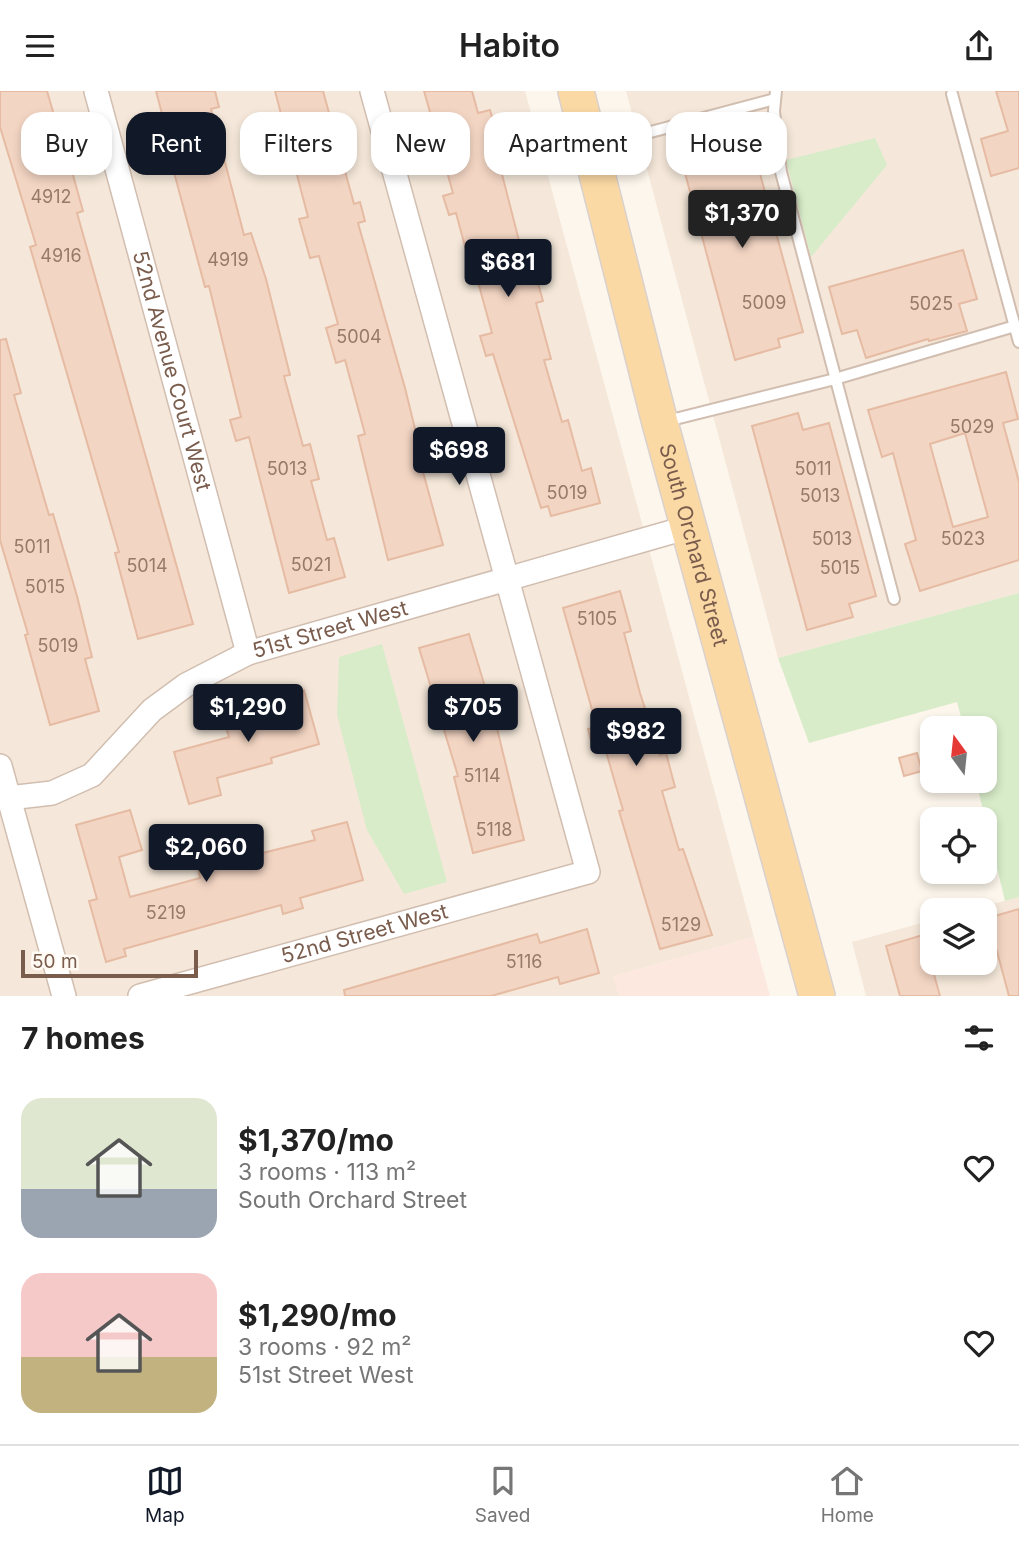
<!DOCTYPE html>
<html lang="en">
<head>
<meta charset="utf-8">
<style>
	body { margin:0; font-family:Inter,sans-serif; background:#f2f2f2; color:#222; height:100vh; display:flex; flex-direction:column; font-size:26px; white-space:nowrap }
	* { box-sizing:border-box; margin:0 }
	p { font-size:23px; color:#767676 }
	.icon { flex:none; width:38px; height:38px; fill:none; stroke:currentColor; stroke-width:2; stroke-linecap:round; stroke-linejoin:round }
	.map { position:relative; height:905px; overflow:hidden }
	.sheet { display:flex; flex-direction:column; background:#fff; flex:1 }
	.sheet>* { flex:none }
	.top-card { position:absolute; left:21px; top:21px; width:978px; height:63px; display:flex; gap:14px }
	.needle { width:46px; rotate:345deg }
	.tools { position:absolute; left:920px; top:625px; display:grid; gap:14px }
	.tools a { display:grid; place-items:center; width:77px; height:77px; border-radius:14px; background:#fff; box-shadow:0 4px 10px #0003; font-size:35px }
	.scale { position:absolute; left:21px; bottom:18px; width:177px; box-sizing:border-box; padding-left:7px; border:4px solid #7a5c4d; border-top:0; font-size:19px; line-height:24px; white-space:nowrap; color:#7a5c4d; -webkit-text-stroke:5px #fffaf3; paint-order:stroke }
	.price { position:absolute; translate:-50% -60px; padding:0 16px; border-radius:7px; background:#111827; color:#fff; font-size:23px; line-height:46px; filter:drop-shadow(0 2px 4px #0008) }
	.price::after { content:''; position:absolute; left:50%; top:42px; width:21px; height:16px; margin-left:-10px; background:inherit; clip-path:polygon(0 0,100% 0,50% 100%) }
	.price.selected { background:#222; color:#fff }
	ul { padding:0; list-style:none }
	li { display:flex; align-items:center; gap:21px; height:175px; padding:0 21px }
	li span { display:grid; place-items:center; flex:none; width:196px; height:140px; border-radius:21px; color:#555 }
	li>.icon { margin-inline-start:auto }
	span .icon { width:84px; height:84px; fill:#fffc; stroke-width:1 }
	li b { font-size:30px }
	h2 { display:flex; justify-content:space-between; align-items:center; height:84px; padding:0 21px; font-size:30px }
	.chip { padding:0 24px; border-radius:21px; background:#fff; box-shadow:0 4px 10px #0003; font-size:24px; line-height:63px }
	.chip.selected { background:#111827; color:#fff }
	header { display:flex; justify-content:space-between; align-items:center; height:91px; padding:0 21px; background:#fff; font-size:32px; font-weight:600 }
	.tab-bar { display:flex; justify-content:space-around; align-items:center; height:98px; border-top:2px solid #e0e0e0; background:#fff; font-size:19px; color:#767676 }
	.tab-bar a { display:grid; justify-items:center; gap:4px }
	.tab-bar .selected { color:#111827 }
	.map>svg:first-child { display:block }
	.residential { fill:#f5e8da }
	.commercial { fill:#fde8e0 }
	.green { fill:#d8ecc9 }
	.building { fill:#f3d5c3; stroke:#e6bba3; stroke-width:2; fill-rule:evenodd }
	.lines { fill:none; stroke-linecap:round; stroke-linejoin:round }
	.lane-casing { stroke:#d1beb0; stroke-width:14 }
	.street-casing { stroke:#d1beb0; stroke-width:26 }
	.primary-casing { stroke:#dad1cd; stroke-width:38 }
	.lane { stroke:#fff; stroke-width:10 }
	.street { stroke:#fff; stroke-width:23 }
	.primary { stroke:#fbd9a5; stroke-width:35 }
	.labels { text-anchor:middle; stroke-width:7; stroke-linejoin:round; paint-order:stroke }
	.number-label { font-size:18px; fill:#987a6a }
	.street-label { font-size:21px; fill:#7a5c4d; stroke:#fffaf3 }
</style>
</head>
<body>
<header><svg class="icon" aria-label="menu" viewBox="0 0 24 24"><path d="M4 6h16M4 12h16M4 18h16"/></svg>Habito<svg class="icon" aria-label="share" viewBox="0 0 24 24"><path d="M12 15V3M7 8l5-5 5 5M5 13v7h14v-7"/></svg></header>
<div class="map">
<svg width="1019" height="905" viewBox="0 0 1019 905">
	<rect width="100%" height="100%" fill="#fdf6ec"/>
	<g class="residential">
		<path d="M 0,0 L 525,0 L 754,846 L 614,885 L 619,905 L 0,905 Z"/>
		<path d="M 626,0 L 1019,0 L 1019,502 L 778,567 Z"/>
		<path d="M 1019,806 L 1019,905 L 866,905 L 852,851 L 933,829 L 933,872 L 985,872 L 985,819 L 970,819 Z"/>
	</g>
	<path class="commercial" d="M 754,846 L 770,905 L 619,905 L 613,885 Z"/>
	<g class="green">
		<path d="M 875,47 L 887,74 L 811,166 L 786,69 Z"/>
		<path d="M 1019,502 L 1019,806 L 1005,810 L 976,690 L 985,690 L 985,637 L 964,637 L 957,611 L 809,652 L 778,567 Z"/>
		<path d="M 382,553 L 447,791 L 404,803 L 367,739 L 337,624 L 339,566 Z"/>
	</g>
	<g class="building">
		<path d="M 0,0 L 47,0 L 56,31 L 63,29 L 68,47 L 63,48 L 83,120 L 77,122 L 193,533 L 138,548 L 115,462 L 119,461 L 30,156 L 36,154 L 0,36 Z"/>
		<path d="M 156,0 L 215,0 L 219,16 L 211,18 L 227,79 L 244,144 L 251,142 L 266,188 L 290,284 L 284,285 L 303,355 L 310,353 L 319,388 L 311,390 L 327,449 L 334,447 L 345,486 L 289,502 L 249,346 L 236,350 L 230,329 L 241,326 L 209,195 L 205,196 L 172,74 L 162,77 L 157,57 L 170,53 Z"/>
		<path d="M 275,0 L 323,0 L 354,113 L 360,111 L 365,130 L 358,132 L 405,297 L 420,358 L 417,359 L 443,454 L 388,469 L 358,345 L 365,343 L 345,269 L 336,272 L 326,237 L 338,233 L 319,165 L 310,167 L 299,128 L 308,126 Z"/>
		<path d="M 424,0 L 472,0 L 478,22 L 490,19 L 502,58 L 496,60 L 525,173 L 532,171 L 543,210 L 536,212 L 551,268 L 544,269 L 562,331 L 568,329 L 582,380 L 591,377 L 600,412 L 551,425 L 548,415 L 541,417 L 493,263 L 486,265 L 480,245 L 492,242 L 469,158 L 466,159 L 456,122 L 449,124 L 443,105 L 453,102 Z"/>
		<path d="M 996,0 L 1019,0 L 1019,77 L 991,85 L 981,48 L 1008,40 Z"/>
		<path d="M 726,56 L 728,64 L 753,57 L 803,241 L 778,248 L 780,256 L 735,269 L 681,67 Z"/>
		<path d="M 963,159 L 977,208 L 959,213 L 967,240 L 929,250 L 928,248 L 866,267 L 857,239 L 842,243 L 829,196 Z"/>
		<path d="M 6,248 L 21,302 L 14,304 L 49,424 L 53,423 L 77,505 L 92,566 L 85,568 L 99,620 L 50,634 L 25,544 L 28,543 L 0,449 L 0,249 Z"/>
		<path d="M 1006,281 L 1018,328 L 1003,332 L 1019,391 L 1019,469 L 920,500 L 905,453 L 916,449 L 893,362 L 882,366 L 868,319 ZM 965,342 L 988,426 L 953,436 L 930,353 Z"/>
		<path d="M 798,322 L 803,339 L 829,332 L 876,505 L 849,513 L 853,526 L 807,539 L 752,335 Z"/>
		<path d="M 620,500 L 631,540 L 624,542 L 640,602 L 660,664 L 666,662 L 675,696 L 662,700 L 679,759 L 683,758 L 712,844 L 660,858 L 619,720 L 623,719 L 604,654 L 593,657 L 588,638 L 597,636 L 563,517 Z"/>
		<path d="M 469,543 L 495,629 L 524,749 L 473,762 L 454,686 L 458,685 L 419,557 Z"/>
		<path d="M 304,599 L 319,653 L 271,667 L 272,672 L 217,687 L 221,704 L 189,713 L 174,661 L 229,646 L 222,623 Z"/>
		<path d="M 917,662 L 922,680 L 904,685 L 899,667 Z"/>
		<path d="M 130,719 L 142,759 L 119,766 L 130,806 L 200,787 L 198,778 L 315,749 L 312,740 L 347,731 L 363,789 L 300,807 L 303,817 L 283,823 L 281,814 L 124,858 L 126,865 L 106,871 L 89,810 L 97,808 L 76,734 Z"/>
		<path d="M 1019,818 L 1019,905 L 1009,905 L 988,827 Z"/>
		<path d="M 587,838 L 599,882 L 560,893 L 558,886 L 491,905 L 345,905 L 344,899 L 537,843 L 540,852 Z"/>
		<path d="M 923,844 L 940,905 L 900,905 L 886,855 Z"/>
	</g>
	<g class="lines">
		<g class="lane-casing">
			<g id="lane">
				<path d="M 776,0 L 774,20 L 781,81 L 894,508"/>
				<path d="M 952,3 L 1019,251"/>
				<path d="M 594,56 L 775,8"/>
				<path d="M 663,331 L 835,288 L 1015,235"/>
			</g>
		</g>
		<g class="street-casing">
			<g id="street">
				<path id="s1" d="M 96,0 L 248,562"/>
				<path d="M 0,675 L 64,905"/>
				<path id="s2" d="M 9,707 L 52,702 L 92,684 L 152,619 L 186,594 L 248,562 L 689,436"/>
				<path id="s3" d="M 140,905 L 588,781 L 372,0"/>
			</g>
		</g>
		<g class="primary-casing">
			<g id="primary">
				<path id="s4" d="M 576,0 L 660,332 L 817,905"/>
			</g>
		</g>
		<use href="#lane" class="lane"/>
		<use href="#street" class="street"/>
		<use href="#primary" class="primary"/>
	</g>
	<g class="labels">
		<g class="number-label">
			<text x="51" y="112">4912</text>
			<text x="61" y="171">4916</text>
			<text x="228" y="175">4919</text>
			<text x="764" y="218">5009</text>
			<text x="931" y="219">5025</text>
			<text x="359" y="252">5004</text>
			<text x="972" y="342">5029</text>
			<text x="287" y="384">5013</text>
			<text x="813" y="384">5011</text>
			<text x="567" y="408">5019</text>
			<text x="820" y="411">5013</text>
			<text x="832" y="454">5013</text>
			<text x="963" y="454">5023</text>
			<text x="32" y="462">5011</text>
			<text x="311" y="480">5021</text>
			<text x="147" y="481">5014</text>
			<text x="840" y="483">5015</text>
			<text x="45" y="502">5015</text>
			<text x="597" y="534">5105</text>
			<text x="58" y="561">5019</text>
			<text x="482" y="691">5114</text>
			<text x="494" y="745">5118</text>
			<text x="166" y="828">5219</text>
			<text x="681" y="840">5129</text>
			<text x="524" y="877">5116</text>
		</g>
		<g class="street-label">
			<text dy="7" stroke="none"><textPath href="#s1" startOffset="290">52nd Avenue Court West</textPath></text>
			<text dy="7" stroke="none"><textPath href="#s4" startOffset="469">South Orchard Street</textPath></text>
			<text dy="7" stroke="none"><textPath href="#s2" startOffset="373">51st Street West</textPath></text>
			<text dy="7" stroke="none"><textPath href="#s3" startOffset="233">52nd Street West</textPath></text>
		</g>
	</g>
</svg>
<div class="tools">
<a><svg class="needle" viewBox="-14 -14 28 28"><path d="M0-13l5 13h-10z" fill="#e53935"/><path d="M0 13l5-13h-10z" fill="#767676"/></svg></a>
<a><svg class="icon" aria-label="locate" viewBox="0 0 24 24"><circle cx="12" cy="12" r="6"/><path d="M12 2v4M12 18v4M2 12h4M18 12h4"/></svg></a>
<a><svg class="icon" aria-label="layers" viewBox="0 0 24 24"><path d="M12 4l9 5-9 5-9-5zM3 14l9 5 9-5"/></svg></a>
</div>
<div class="scale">50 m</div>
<b class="price selected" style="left:742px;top:159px">$1,370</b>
<b class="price" style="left:508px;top:208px">$681</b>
<b class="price" style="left:459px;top:396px">$698</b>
<b class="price" style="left:248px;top:653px">$1,290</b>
<b class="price" style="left:473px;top:653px">$705</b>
<b class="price" style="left:636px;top:677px">$982</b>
<b class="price" style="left:206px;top:793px">$2,060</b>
<div class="top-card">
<a class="chip">Buy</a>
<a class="chip selected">Rent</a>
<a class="chip">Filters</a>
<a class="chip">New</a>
<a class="chip">Apartment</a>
<a class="chip">House</a>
</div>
</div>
<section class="sheet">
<h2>7 homes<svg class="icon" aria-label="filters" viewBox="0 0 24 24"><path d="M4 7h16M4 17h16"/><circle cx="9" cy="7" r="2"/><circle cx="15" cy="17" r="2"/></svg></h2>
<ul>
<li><span style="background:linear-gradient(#dfe7d0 65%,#9aa5b1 0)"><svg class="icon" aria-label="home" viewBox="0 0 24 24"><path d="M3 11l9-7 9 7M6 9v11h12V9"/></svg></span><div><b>$1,370/mo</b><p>3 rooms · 113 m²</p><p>South Orchard Street</p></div><svg class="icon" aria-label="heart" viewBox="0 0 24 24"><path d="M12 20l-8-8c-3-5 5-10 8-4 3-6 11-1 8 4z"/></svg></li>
<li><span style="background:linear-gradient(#f6c9c9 60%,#c2b280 0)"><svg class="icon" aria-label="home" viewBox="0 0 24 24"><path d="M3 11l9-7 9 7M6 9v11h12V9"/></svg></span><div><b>$1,290/mo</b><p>3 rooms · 92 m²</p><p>51st Street West</p></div><svg class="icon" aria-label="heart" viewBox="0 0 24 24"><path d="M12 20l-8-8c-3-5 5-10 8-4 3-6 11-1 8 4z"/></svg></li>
</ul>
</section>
<nav class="tab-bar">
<a class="selected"><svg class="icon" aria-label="map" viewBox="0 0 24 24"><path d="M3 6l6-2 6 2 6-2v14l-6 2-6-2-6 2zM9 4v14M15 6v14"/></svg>Map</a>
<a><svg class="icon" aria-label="saved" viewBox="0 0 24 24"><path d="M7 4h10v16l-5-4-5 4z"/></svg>Saved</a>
<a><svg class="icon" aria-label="home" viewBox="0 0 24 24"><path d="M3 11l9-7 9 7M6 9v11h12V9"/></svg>Home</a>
</nav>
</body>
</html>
